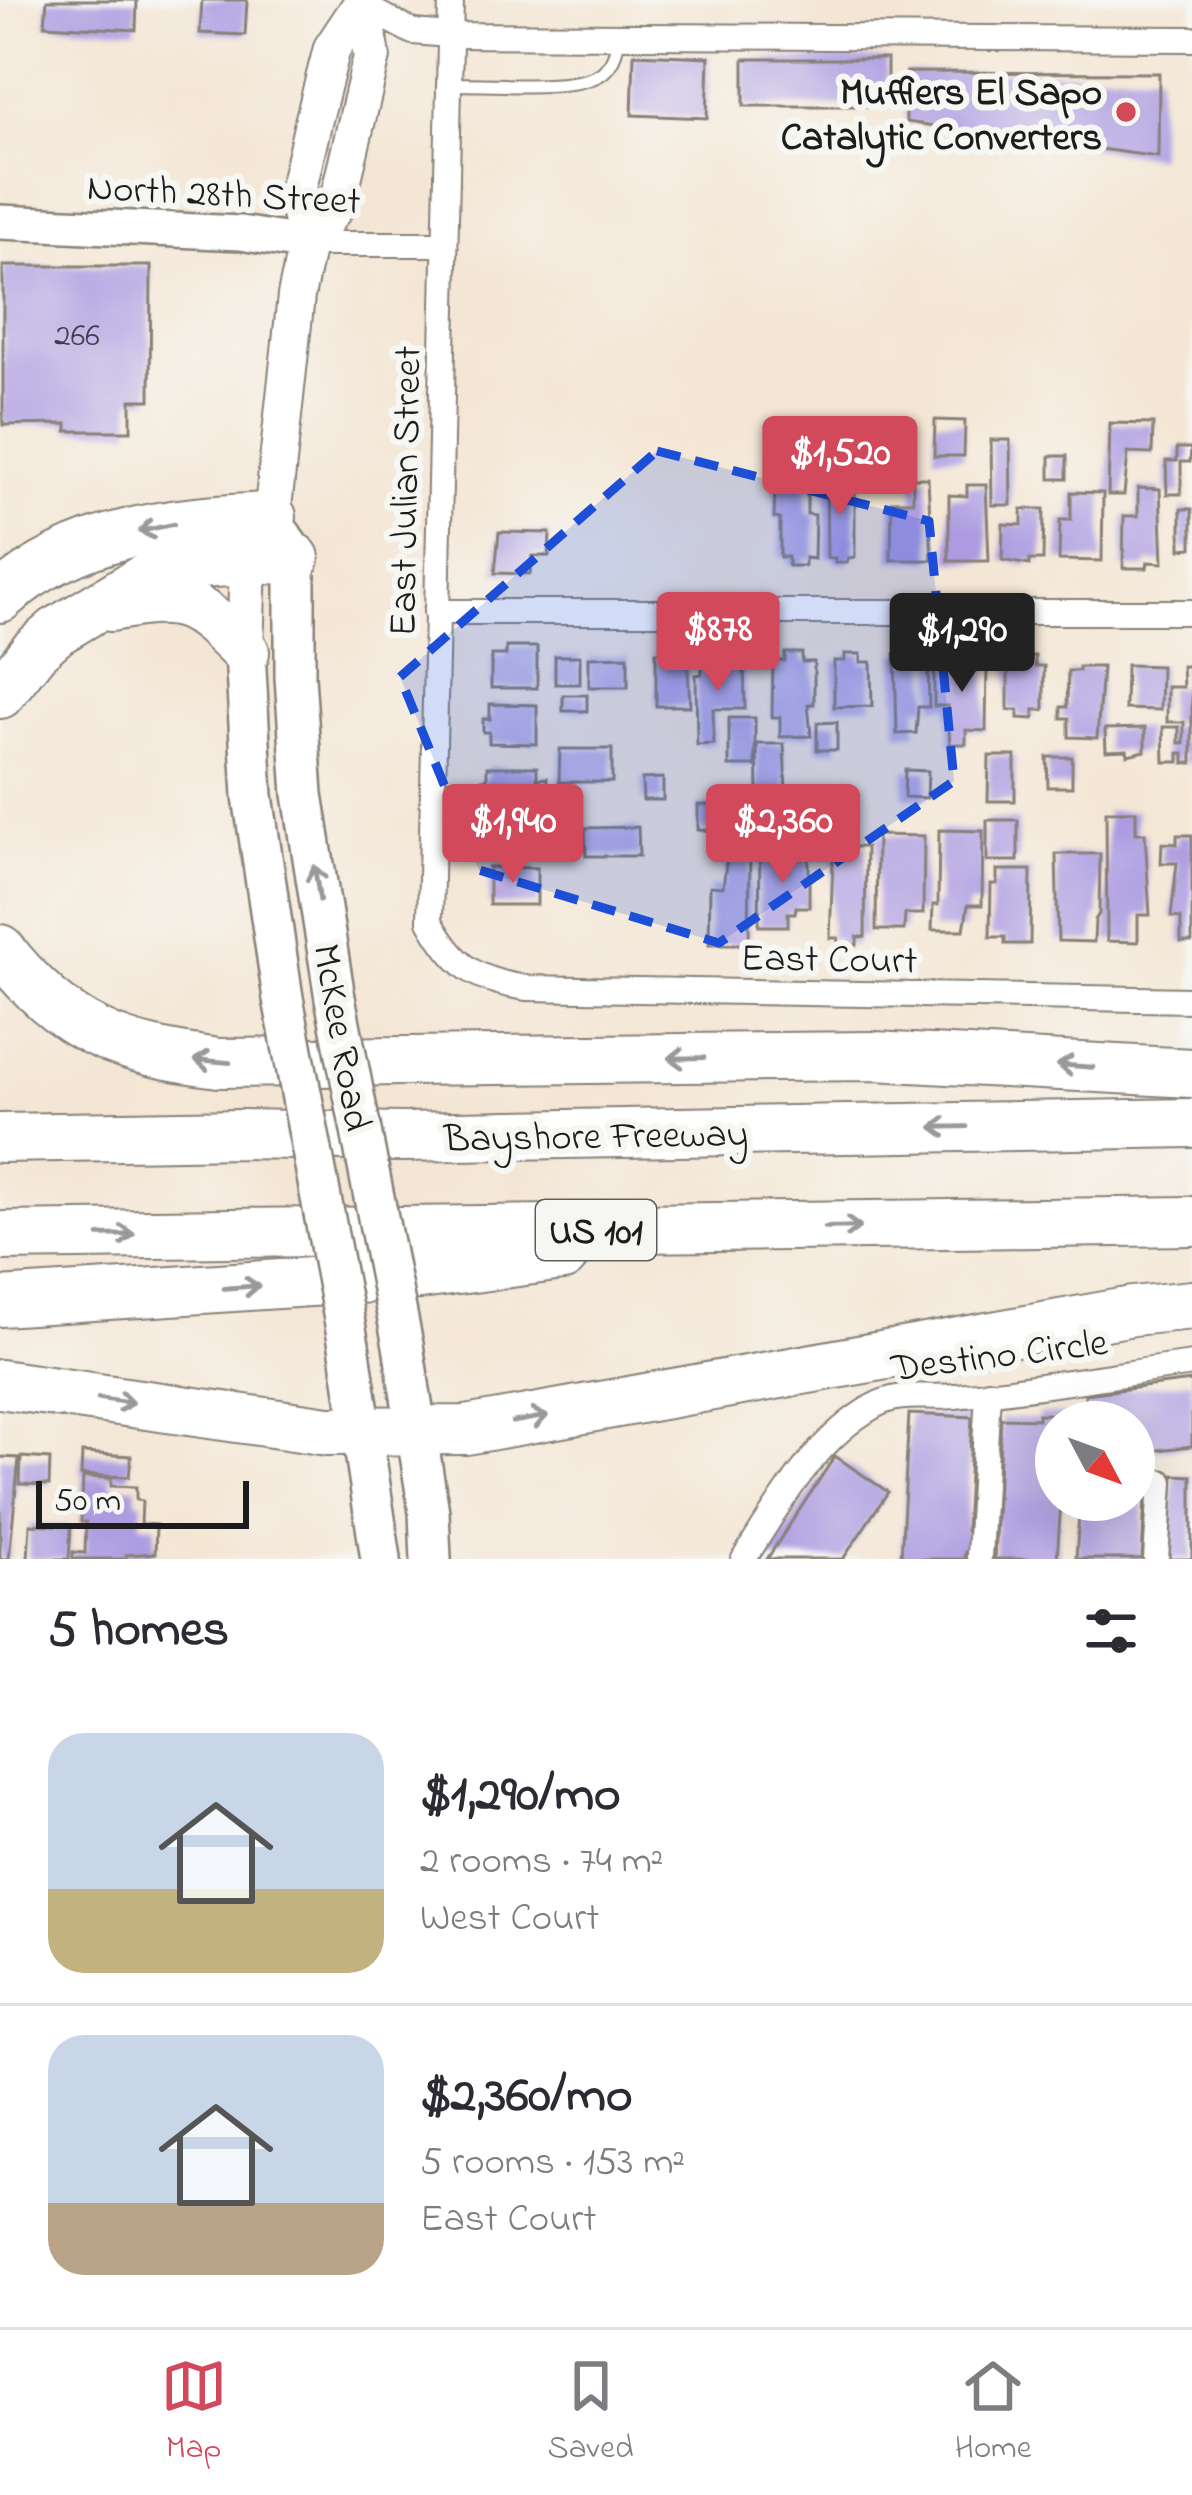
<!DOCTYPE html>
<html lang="en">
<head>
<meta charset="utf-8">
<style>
	body { margin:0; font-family:"Indie Flower",sans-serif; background:#f2f2f3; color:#2b2b33; height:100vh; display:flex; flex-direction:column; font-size:45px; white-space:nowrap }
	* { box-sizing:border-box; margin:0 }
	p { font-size:39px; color:#7c7c81 }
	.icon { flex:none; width:66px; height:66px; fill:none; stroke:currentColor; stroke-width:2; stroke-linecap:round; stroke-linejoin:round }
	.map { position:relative; height:1559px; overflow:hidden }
	.panel { display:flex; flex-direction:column; background:#fff; flex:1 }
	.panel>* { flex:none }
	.needle { width:78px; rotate:131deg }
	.controls { position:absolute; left:1035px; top:1401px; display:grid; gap:24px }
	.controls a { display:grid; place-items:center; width:120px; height:120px; border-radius:50%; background:#fff; box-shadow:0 12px 48px #0002; font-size:60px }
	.scale { position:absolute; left:36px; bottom:30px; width:213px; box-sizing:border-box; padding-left:12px; border:6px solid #1c1c1c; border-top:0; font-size:33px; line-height:42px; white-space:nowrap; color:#1c1c1c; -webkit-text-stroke:9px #f6f6f2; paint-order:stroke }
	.price { position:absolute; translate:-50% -102px; padding:0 27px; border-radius:12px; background:#d1495b; color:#fff; font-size:39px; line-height:78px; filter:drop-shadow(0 3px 6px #0008) }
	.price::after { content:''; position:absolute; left:50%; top:72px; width:36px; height:27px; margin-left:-18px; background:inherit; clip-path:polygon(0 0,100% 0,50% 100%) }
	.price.current { background:#222; color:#fff }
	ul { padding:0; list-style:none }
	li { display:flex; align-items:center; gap:36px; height:300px; padding:0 48px }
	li+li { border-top:3px solid #e1e1e2 }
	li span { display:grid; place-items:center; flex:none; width:336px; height:240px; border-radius:36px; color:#555 }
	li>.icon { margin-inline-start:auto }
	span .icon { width:144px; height:144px; fill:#fffc; stroke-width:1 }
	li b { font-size:51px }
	h2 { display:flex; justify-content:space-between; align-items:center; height:144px; padding:0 48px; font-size:51px }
	.dock { display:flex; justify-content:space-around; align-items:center; height:168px; border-top:3px solid #e1e1e2; background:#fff; font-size:33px; color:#7c7c81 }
	.dock a { display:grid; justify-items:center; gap:6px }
	.dock .current { color:#d1495b }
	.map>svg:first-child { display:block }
	.building { fill:#ac9be1 }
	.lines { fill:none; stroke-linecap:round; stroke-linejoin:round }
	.service-casing { stroke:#888178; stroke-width:16 }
	.minor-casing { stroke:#888178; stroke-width:28 }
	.tertiary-casing { stroke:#888178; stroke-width:38 }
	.secondary-casing { stroke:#888178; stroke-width:40 }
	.primary-casing { stroke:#888178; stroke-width:44 }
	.motorway-casing { stroke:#888178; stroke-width:52 }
	.service { stroke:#fff; stroke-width:12 }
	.minor { stroke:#fff; stroke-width:24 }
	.tertiary { stroke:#fff; stroke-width:33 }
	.secondary { stroke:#fff; stroke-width:36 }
	.primary { stroke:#fff; stroke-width:39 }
	.motorway { stroke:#fff; stroke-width:48 }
	.primary-bridge-casing { stroke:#888178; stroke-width:44; stroke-linecap:butt }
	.primary-bridge { stroke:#fff; stroke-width:39 }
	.oneway { stroke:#999 }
	.marked { fill:#1d4ed8; fill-opacity:0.2; stroke:#1d4ed8; stroke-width:9; stroke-dasharray:24 15; stroke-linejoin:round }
	.poi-dot { fill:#d1495b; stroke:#f6f6f2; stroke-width:4.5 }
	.labels { text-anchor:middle; stroke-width:12; stroke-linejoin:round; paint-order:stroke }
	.number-label { font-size:33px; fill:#403c4d }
	.shield { fill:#f6f6f2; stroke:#5d5d5c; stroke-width:3 }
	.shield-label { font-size:36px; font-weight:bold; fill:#1c1c1c }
	.poi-label { font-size:39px; font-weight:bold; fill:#1c1c1c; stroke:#f6f6f2; text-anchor:end }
	.street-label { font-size:39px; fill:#1c1c1c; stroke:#f6f6f2 }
</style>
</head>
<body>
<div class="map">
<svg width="1192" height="1559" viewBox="0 0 1192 1559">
	<rect width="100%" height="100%" fill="#f6f6f2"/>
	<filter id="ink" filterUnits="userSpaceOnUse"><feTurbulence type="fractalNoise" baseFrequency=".00833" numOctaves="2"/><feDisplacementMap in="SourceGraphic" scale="24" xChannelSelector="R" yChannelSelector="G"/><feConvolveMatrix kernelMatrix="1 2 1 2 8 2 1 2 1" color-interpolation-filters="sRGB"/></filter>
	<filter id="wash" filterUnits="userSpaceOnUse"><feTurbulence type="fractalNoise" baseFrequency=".004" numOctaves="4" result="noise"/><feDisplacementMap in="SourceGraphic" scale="48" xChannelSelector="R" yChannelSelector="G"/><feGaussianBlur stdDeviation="2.7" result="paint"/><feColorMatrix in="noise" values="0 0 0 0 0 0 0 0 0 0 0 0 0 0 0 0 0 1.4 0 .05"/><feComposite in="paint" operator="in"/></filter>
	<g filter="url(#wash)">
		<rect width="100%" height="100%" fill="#f4e6d4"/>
		<g id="blocks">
			<g class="building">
				<path d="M 47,0 L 137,0 L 136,30 L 45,25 Z"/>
				<path d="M 202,0 L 247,0 L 245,35 L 200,33 Z"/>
				<path d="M 634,54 L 709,57 L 707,118 L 632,115 Z"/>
				<rect x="744" y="59" width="143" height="47"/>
				<path d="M 906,72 L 1159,73 L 1158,157 L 906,122 Z"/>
				<path d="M 3,266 L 151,266 L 150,400 L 131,400 L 131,431 L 67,431 L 67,424 L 3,425 Z"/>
				<path d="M 935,420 L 965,421 L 964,456 L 934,456 Z"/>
				<path d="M 855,421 L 873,421 L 873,445 L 856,446 Z"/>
				<path d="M 1110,423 L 1153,424 L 1152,454 L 1128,453 L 1124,495 L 1108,495 Z"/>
				<path d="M 991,440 L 1010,440 L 1011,505 L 992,505 Z"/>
				<path d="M 1177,448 L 1191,448 L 1190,462 L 1181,462 L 1181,494 L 1167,494 L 1166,461 L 1177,461 Z"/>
				<rect x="1050" y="456" width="17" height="23"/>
				<path d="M 781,467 L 807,467 L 807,514 L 815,515 L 814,559 L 805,558 L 805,566 L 788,566 L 788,557 L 780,557 L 780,519 L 774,518 L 775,485 L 781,486 Z"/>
				<path d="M 826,473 L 846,473 L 846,482 L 855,482 L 855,557 L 848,558 L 847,563 L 835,563 L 835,558 L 827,558 Z"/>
				<path d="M 913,478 L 928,478 L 932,560 L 891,560 L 892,501 L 913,501 Z"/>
				<path d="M 967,485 L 986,485 L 989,561 L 949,561 L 949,495 L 967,496 Z"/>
				<path d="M 1138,488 L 1160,489 L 1163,563 L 1148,562 L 1147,568 L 1123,568 L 1124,516 L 1138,516 Z"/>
				<path d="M 1071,492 L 1103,493 L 1102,561 L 1059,560 L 1060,520 L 1071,520 Z"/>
				<path d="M 1022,509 L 1044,509 L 1043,560 L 1029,560 L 1029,565 L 1002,560 L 1003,524 L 1022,525 Z"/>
				<path d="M 1181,509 L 1192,509 L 1192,548 L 1181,549 Z"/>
				<path d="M 499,532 L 550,533 L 549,556 L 532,556 L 530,574 L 495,573 Z"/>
				<path d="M 506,647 L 537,647 L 537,688 L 491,688 L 491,655 L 506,655 Z"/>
				<path d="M 656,652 L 687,652 L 690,706 L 656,706 Z"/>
				<path d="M 785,653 L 802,653 L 802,662 L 814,662 L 814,704 L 808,704 L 811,736 L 780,737 L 780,717 L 772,717 L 773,661 L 785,661 Z"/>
				<path d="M 845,654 L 861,654 L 861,662 L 871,662 L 872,706 L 834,707 L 834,661 L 845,661 Z"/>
				<path d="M 895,654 L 916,654 L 916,662 L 928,663 L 929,707 L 918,707 L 916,733 L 897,734 Z"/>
				<path d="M 959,654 L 975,654 L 975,663 L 987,663 L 986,731 L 966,730 L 966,744 L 950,744 L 948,706 L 934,706 L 934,661 L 959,662 Z"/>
				<rect x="555" y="656" width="25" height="28"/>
				<path d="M 628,656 L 628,687 L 589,687 L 589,657 Z"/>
				<path d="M 1018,656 L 1035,656 L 1035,666 L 1044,666 L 1044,710 L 1034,710 L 1034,719 L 1018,718 L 1018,710 L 1008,710 L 1008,663 L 1018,664 Z"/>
				<path d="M 744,660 L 745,709 L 713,709 L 714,744 L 697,745 L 696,675 L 702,674 L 702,661 Z"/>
				<path d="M 1126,665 L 1161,666 L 1160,710 L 1125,709 Z"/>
				<path d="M 1182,666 L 1192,666 L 1192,763 L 1184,763 L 1184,753 L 1179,753 L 1179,762 L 1164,762 L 1163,727 L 1179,727 L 1179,743 L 1184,743 L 1184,722 L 1167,722 L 1167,687 L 1183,687 Z"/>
				<path d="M 1079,667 L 1102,667 L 1097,738 L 1069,737 L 1069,718 L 1061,718 L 1061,707 L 1067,707 L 1068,671 L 1079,671 Z"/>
				<rect x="563" y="695" width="24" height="16"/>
				<path d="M 490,704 L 537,705 L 537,744 L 489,743 L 489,732 L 483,732 L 483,719 L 490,719 Z"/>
				<rect x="729" y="718" width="26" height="48"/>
				<path d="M 837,722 L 837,750 L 817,750 L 817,723 Z"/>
				<path d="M 1145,728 L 1145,751 L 1128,755 L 1127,750 L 1106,751 L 1105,729 Z"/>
				<path d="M 757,744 L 784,744 L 786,793 L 758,793 Z"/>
				<path d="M 560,749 L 612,749 L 612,782 L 559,782 Z"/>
				<path d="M 989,756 L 1015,756 L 1015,801 L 988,801 Z"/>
				<path d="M 1047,757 L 1072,757 L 1072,787 L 1048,787 Z"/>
				<path d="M 487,767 L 537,767 L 537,779 L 547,778 L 547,798 L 487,799 L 487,789 L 482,789 L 482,779 L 487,779 Z"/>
				<path d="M 905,770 L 928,771 L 927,798 L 904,797 Z"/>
				<path d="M 663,778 L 663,800 L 643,800 L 642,779 Z"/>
				<path d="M 698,805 L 731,805 L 731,831 L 698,830 Z"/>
				<path d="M 815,805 L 845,806 L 844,847 L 866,847 L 865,937 L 857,937 L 857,945 L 838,945 L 838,938 L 830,938 L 834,837 L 815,837 Z"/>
				<path d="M 1106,811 L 1136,811 L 1136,833 L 1145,833 L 1150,915 L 1138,915 L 1138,942 L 1107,941 Z"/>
				<path d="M 495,817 L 542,817 L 542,853 L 489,853 L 488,827 L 495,826 Z"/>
				<rect x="987" y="820" width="31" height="41"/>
				<path d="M 638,827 L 639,856 L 586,856 L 585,828 Z"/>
				<path d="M 939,830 L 983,831 L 982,905 L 968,905 L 964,930 L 932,930 L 933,905 L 938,905 Z"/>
				<path d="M 877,835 L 924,836 L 923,914 L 905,914 L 904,930 L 876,930 Z"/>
				<path d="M 1177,835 L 1192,835 L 1192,942 L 1181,942 L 1181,918 L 1171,917 L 1177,863 L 1161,863 L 1162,843 L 1177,844 Z"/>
				<path d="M 728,849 L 750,849 L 749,944 L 709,944 L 710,886 L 723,887 Z"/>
				<path d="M 760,851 L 809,851 L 809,907 L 796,907 L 795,913 L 788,913 L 788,926 L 759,926 Z"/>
				<path d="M 1056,854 L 1100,854 L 1099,914 L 1095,920 L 1094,942 L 1058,941 Z"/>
				<path d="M 489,867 L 537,868 L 537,905 L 489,905 Z"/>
				<path d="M 997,870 L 1031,870 L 1030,944 L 1005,944 L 1005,937 L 990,937 L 991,884 L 997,884 Z"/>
				<path d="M 1192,1381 L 1192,1446 L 1134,1453 L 1134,1422 L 1088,1422 L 1085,1394 Z"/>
				<path d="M 909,1414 L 972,1417 L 966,1531 L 970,1532 L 969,1552 L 965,1552 L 964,1559 L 901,1559 Z"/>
				<path d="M 1038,1414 L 1065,1415 L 1065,1422 L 1056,1422 L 1056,1500 L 1061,1500 L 1057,1559 L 994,1559 L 1001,1418 L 1038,1419 Z"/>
				<path d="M 82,1453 L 131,1456 L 129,1477 L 81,1475 Z"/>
				<path d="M 835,1456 L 888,1492 L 843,1559 L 767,1559 Z"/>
				<path d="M 0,1457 L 19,1458 L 9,1559 L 0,1559 Z"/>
				<path d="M 21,1457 L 50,1459 L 49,1485 L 20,1484 Z"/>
				<path d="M 1174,1475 L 1192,1476 L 1192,1559 L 1169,1559 Z"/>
				<path d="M 83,1477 L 111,1478 L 111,1486 L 136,1487 L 136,1500 L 142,1501 L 141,1524 L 156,1525 L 155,1553 L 126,1555 L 126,1559 L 73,1559 L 73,1552 L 85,1553 L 86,1522 L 81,1522 Z"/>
				<path d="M 1134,1477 L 1146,1478 L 1142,1559 L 1076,1559 L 1080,1500 L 1134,1500 Z"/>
				<path d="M 30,1524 L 71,1526 L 69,1559 L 28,1559 Z"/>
			</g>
		</g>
	</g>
	<g filter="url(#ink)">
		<use href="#blocks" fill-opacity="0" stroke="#888178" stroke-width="3"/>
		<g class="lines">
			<g class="service-casing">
				<path id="service" d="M 449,84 C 484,83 579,93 603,72 C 614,63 616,50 619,37"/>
			</g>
			<g class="minor-casing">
				<g id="minor">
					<path d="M 451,0 L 430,921 C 455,966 474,980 526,988 L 1192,1000"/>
					<path d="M 363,6 L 413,32 L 449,35 L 1192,39"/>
					<path d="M 307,244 L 444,244"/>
					<path d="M 436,612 L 1192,612"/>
					<path d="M 979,1557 L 988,1392"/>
					<path d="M 744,1559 C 779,1504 815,1439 874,1406 C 900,1391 927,1399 955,1396 C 1034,1389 1113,1375 1192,1364"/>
					<path d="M 1156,1559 L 1161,1482"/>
				</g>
			</g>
			<g class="tertiary-casing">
				<path id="tertiary" d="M 0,222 L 241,233 L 307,244"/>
			</g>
			<g class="secondary-casing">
				<g id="secondary">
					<path d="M 307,244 L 296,197 L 313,123 L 332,48 L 364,0"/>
					<path d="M 245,652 L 248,560 L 272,517 L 296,296 L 307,244 L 337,205 L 372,56 L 363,6"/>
				</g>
			</g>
			<g class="primary-casing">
				<g id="primary">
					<path d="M 282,536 L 295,558 L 295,677 L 303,794 L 335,998"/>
					<path d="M 245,652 L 253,796 L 283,998"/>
					<path d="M 349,1345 L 381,1559"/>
					<path d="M 403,1345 L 429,1512 L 431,1559"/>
				</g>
			</g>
			<g class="motorway-casing">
				<g id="motorway">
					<path d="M 0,598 C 74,531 176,520 272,517"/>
					<path d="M 111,607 C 184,593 193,600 245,652"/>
					<path d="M 0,694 L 34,651 L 57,631 L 165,566 L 295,558"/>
					<path d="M 0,949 C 66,1032 118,1050 219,1063 L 874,1056 L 1192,1073"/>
					<path d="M 0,1138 L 242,1134 L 403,1137 L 1192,1123"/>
					<path d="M 0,1236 L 1192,1221"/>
					<path d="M 0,1302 L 420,1275 L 563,1256"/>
					<path d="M 0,1384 L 328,1431 L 466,1430 L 1133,1311 L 1192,1305"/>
				</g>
			</g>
			<use href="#service" class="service"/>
			<use href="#minor" class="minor"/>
			<use href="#tertiary" class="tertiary"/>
			<use href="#secondary" class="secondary"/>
			<use href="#primary" class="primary"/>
			<use href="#motorway" class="motorway"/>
			<g class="primary-bridge-casing">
				<g id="primary-bridge">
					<path d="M 283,998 L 349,1345"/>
					<path d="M 335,998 L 403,1345"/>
				</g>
			</g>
			<use href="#primary-bridge" class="primary-bridge"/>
		</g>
		<defs><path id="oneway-shaft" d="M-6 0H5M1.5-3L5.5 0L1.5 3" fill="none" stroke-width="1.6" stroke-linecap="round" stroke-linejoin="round" transform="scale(3)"/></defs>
		<g class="oneway">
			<use href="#oneway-shaft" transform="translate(156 528) rotate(168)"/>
			<use href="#oneway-shaft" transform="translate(317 883) rotate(-99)"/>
			<use href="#oneway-shaft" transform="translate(686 1058) rotate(179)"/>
			<use href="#oneway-shaft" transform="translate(212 1061) rotate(-175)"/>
			<use href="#oneway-shaft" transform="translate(1075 1066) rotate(-176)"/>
			<use href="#oneway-shaft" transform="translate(949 1127) rotate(179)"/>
			<use href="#oneway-shaft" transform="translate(843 1227) rotate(-1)"/>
			<use href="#oneway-shaft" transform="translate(117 1235) rotate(-1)"/>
			<use href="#oneway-shaft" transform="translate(242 1287) rotate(-4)"/>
			<use href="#oneway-shaft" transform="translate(116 1401) rotate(8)"/>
			<use href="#oneway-shaft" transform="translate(530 1419) rotate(-10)"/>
		</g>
	</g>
	<path class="marked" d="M 657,451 L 929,521 L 954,781 L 719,943 L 479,870 L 400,677 Z"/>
	<circle class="poi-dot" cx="1126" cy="112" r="12"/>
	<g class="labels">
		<g class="number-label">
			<text x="77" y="345">266</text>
		</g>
		<rect class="shield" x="536" y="1200" width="120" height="60" rx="9"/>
		<g class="shield-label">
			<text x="596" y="1243">US 101</text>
		</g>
		<g class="poi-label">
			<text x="1102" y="104">Mufflers El Sapo<tspan x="1102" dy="45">Catalytic Converters</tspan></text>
		</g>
		<g class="street-label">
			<text transform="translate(224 192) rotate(3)" y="14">North 28th Street</text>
			<text transform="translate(403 491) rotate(-89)" y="14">East Julian Street</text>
			<text transform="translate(829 957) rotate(1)" y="14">East Court</text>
			<text transform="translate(344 1037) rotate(80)" y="14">McKee Road</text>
			<text transform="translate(596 1134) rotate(-1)" y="14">Bayshore Freeway</text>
			<text transform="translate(999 1353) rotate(-7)" y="14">Destino Circle</text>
		</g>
	</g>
</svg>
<div class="controls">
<a><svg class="needle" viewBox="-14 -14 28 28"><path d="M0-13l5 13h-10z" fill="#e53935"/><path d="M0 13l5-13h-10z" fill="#7c7c81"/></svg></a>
</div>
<div class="scale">50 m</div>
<b class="price" style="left:840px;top:518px">$1,520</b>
<b class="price" style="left:718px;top:694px">$878</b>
<b class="price current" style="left:962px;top:695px">$1,290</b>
<b class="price" style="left:513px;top:886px">$1,940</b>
<b class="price" style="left:783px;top:886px">$2,360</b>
</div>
<section class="panel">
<h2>5 homes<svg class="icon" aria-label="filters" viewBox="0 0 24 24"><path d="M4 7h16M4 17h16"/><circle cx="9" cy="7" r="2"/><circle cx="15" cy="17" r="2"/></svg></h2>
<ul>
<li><span style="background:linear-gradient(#c9d6e8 65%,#c2b280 0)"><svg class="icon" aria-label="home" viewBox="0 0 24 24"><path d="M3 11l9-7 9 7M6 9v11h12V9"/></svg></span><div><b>$1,290/mo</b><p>2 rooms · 74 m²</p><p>West Court</p></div></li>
<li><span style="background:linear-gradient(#c9d6e8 70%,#b9a48a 0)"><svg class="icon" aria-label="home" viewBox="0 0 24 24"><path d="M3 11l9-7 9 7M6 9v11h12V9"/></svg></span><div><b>$2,360/mo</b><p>5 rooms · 153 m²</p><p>East Court</p></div></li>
</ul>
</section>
<nav class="dock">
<a class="current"><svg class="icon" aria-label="map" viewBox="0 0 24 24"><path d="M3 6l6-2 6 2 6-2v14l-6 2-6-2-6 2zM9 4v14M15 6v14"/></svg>Map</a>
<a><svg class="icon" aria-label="saved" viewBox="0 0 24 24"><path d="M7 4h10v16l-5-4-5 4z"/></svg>Saved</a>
<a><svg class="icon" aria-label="home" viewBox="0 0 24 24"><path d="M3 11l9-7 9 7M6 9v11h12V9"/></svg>Home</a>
</nav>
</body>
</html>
